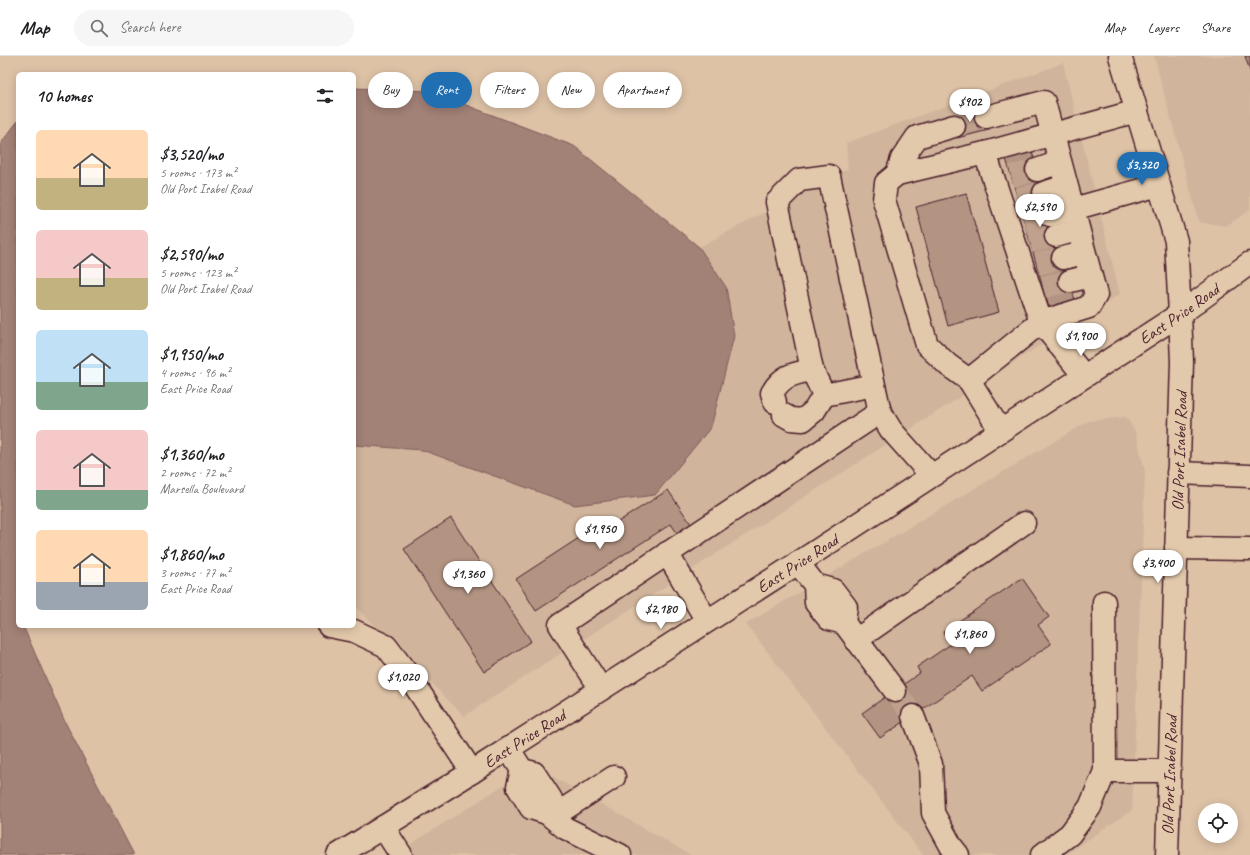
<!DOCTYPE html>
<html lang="en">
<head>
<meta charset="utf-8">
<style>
	body { margin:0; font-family:Caveat,sans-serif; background:#f6f6f6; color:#202124; height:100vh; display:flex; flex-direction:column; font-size:15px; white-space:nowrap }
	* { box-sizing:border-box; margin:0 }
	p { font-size:13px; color:#757577 }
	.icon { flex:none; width:22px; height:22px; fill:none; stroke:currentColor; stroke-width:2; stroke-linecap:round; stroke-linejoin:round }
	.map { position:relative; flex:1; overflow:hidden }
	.side { position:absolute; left:16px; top:16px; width:340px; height:556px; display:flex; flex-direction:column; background:#fff; border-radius:6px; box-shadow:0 2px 10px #0003 }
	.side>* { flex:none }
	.guide { position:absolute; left:368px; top:16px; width:380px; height:36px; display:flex; gap:8px }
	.controls { position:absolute; left:1198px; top:747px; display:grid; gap:8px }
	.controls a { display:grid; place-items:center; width:40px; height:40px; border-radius:50%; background:#fff; box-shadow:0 2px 10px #0003; font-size:20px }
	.price { position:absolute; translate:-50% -34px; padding:0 9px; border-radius:14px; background:#fff; color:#222; font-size:13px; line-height:26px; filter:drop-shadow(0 1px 2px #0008) }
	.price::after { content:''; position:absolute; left:50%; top:24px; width:12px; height:9px; margin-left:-6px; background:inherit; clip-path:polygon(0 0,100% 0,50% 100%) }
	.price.active { background:#1f6fb2; color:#fff }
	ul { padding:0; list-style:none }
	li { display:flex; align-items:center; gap:12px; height:100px; padding:0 20px }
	li span { display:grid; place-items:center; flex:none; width:112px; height:80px; border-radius:6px; color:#555 }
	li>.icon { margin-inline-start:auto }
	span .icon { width:48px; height:48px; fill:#fffc; stroke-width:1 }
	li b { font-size:17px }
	h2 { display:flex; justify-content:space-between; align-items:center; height:48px; padding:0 20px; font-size:17px }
	.tag { padding:0 14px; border-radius:18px; background:#fff; box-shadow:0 2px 10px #0003; font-size:14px; line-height:36px }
	.tag.active { background:#1f6fb2; color:#fff }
	header { display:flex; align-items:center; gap:24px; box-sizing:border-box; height:56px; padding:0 20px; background:#fff; border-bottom:1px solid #e0e0e0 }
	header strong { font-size:19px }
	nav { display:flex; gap:22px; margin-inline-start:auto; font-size:14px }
	.search { width:280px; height:36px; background:#f6f6f6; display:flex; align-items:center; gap:10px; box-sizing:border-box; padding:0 14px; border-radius:22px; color:#757577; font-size:15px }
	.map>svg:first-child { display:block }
	.built { fill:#d0b49c }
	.water { fill:#a28176; stroke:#7f5a58 }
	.building { fill:#b39483; stroke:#4a1f2b }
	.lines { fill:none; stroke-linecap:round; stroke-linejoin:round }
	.minor-tunnel { stroke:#c0a18d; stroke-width:22; stroke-dasharray:22 11; stroke-linecap:butt }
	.minor-casing { stroke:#4a1f2b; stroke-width:25 }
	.major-casing { stroke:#4a1f2b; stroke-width:25 }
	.minor { stroke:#e3c9ab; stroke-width:22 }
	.major { stroke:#e3c9ab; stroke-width:22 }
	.labels { text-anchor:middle; stroke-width:3; stroke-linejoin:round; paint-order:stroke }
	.street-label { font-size:17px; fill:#4a1f2b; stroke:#e3c9ab }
</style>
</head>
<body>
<header>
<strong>Map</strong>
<div class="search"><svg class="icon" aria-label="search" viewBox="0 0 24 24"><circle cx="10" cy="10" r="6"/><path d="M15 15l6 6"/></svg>Search here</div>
<nav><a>Map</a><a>Layers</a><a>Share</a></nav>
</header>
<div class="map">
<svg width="1250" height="799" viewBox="0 0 1250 799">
	<rect width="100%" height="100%" fill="#ddc2a6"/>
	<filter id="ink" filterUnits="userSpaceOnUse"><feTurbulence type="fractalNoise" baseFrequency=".025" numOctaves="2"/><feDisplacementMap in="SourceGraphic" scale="8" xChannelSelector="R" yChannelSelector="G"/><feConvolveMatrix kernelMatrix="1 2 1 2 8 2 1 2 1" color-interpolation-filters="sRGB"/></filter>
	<g filter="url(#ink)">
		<g class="built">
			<path d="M 1154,0 L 1250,0 L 1250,154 L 1226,170 L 1199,166 Z"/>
			<path d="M 1063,7 L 1120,238 L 464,660 L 354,549 L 354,389 L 422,394 L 575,449 L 726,231 L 699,191 L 848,113 L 846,87 Z"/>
			<path d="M 1126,361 L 1136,377 L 1145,416 L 1132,754 L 1065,799 L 923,799 L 746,568 L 1089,365 Z"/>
			<path d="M 534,710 L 691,799 L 394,799 Z"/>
		</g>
		<g class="water">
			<path d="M 354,32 L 429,35 L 574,90 L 699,191 L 726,231 L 734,280 L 711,371 L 655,439 L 575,449 L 422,394 L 354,389 Z"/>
			<path d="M 18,65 L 18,570 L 23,570 L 65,666 L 134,799 L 0,799 L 0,88 Z"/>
		</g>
		<g class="building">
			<path d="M 1245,0 L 1250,0 L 1250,15 Z"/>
			<path d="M 984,52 L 989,74 L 957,82 L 951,60 Z"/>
			<path d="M 1031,92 L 1075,244 L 1049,252 L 1005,99 Z"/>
			<path d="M 966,137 L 999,256 L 948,270 L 916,151 Z"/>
			<path d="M 668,434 L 693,471 L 679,480 L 671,468 L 536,555 L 516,523 L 605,465 L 610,471 Z"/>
			<path d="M 451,462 L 531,585 L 484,616 L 404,493 Z"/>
			<path d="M 1022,522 L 1049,561 L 1038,569 L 1051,588 L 982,635 L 972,620 L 880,682 L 862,657 L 920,617 L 917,611 L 951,588 L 943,576 Z"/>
		</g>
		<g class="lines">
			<g class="minor-tunnel">
				<path d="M 954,70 L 986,61"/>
				<path d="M 1011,120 L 1037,114"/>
				<path d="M 1017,143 L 1044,137"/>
				<path d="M 1024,166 L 1050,159"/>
				<path d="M 1030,186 L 1056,180"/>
				<path d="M 1037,208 L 1063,202"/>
				<path d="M 1043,231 L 1070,225"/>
				<path d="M 895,635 L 913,660"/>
			</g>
			<g class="minor-casing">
				<g id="minor">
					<path d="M 1120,0 L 1176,185 L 1180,258 L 1182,306 L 1167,799"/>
					<path d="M 986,61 L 1044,46 L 1073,153 L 1050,159"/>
					<path d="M 1037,114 L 1060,106"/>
					<path d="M 897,118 L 902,103 L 917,81 L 954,70"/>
					<path d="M 1044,137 L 1066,130"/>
					<path d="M 1056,180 L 1078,174"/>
					<path d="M 1063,202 L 1084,197"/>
					<path d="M 1070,225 L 1090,220"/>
					<path d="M 1084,320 L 1041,266 L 1089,251 L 1096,239 L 1073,153 L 1159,129"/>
					<path d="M 969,324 L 1041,266 L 985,97"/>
					<path d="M 874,329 L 824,339 L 812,314 L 777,146 L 799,124 L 829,120 L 874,329 L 880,356"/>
					<path d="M 775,346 L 772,337 C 782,319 793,318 812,314"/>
					<path d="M 784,359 L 791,363 L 803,364 L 814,355 L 824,339"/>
					<path d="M 1000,374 L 969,324 L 948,309 L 927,289 L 884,144 L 886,127 L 897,118 L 985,97 L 1137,55"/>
					<path d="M 1178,417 L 1250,420"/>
					<path d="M 1176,492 L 1250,493"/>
					<path d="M 667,497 L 707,565"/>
					<path d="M 798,507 L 815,529 L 816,547 L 829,563 L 844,567 L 895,635"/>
					<path d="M 815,529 L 833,534 L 846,551 L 844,567"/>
					<path d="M 1104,546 L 1105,715 L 1169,715"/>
					<path d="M 329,570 L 354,575 L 386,590 L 406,616 L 472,716"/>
					<path d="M 856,584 L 1024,467"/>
					<path d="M 601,633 L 560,569 L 880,356 L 891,374 L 931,419"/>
					<path d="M 913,660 L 931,708 L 933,757 L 951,790 L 958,799"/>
					<path d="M 508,692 L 522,714 L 534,717 L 551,743 L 547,757 L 531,752 L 518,731 L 522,714"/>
					<path d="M 547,757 L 565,772 L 620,799"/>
					<path d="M 552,761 L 614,721"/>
					<path d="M 383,771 L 401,799"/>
					<path d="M 1042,799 L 1070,778 L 1090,751 L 1105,715"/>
				</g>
			</g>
			<g class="major-casing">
				<g id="major">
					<path id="s1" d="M 338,799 L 472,716 L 798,507 L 1180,258 L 1250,207"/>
				</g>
			</g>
			<use href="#minor" class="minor"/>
			<use href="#major" class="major"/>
		</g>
	</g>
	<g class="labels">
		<g class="street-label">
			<text dy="6" stroke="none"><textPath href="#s1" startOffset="1000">East Price Road</textPath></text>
			<text transform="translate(1179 395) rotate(-88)" y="6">Old Port Isabel Road</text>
			<text dy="6" stroke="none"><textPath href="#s1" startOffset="544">East Price Road</textPath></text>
			<text dy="6" stroke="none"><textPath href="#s1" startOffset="220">East Price Road</textPath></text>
			<text transform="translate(1169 719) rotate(-88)" y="6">Old Port Isabel Road</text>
		</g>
	</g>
</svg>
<div class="controls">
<a><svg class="icon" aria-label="locate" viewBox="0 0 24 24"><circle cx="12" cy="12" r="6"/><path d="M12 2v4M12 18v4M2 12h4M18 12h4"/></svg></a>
</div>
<b class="price" style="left:970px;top:67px">$902</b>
<b class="price active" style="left:1142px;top:130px">$3,520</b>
<b class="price" style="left:1040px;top:172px">$2,590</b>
<b class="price" style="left:1081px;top:301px">$1,900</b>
<b class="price" style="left:600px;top:494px">$1,950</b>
<b class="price" style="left:1158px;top:528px">$3,400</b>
<b class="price" style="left:468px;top:539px">$1,360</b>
<b class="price" style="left:661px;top:574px">$2,180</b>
<b class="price" style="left:970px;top:599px">$1,860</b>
<b class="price" style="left:403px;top:642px">$1,020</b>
<div class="guide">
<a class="tag">Buy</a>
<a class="tag active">Rent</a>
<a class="tag">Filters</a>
<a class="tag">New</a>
<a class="tag">Apartment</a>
</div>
<section class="side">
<h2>10 homes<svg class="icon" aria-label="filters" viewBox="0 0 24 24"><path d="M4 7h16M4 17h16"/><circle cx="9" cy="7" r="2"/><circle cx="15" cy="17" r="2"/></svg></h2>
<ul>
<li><span style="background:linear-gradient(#ffd9b3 60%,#c2b280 0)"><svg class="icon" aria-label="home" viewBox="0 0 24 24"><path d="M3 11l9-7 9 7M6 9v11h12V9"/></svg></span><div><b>$3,520/mo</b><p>5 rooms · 173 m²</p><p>Old Port Isabel Road</p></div></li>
<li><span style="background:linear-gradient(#f6c9c9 60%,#c2b280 0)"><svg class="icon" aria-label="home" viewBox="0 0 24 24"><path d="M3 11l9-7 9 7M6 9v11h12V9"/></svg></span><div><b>$2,590/mo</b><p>5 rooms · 123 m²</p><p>Old Port Isabel Road</p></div></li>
<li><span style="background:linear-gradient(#bfe0f5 65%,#7fa58c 0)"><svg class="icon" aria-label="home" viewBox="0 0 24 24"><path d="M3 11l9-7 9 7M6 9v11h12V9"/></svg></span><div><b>$1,950/mo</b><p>4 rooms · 96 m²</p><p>East Price Road</p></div></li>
<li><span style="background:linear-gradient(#f6c9c9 75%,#7fa58c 0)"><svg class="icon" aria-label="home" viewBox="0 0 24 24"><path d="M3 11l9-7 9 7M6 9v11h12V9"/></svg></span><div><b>$1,360/mo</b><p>2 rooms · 72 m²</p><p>Marsella Boulevard</p></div></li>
<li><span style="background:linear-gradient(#ffd9b3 65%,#9aa5b1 0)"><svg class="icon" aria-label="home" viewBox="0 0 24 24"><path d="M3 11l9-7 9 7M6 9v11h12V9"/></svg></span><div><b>$1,860/mo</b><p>3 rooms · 77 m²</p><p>East Price Road</p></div></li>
</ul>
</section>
</div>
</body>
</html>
